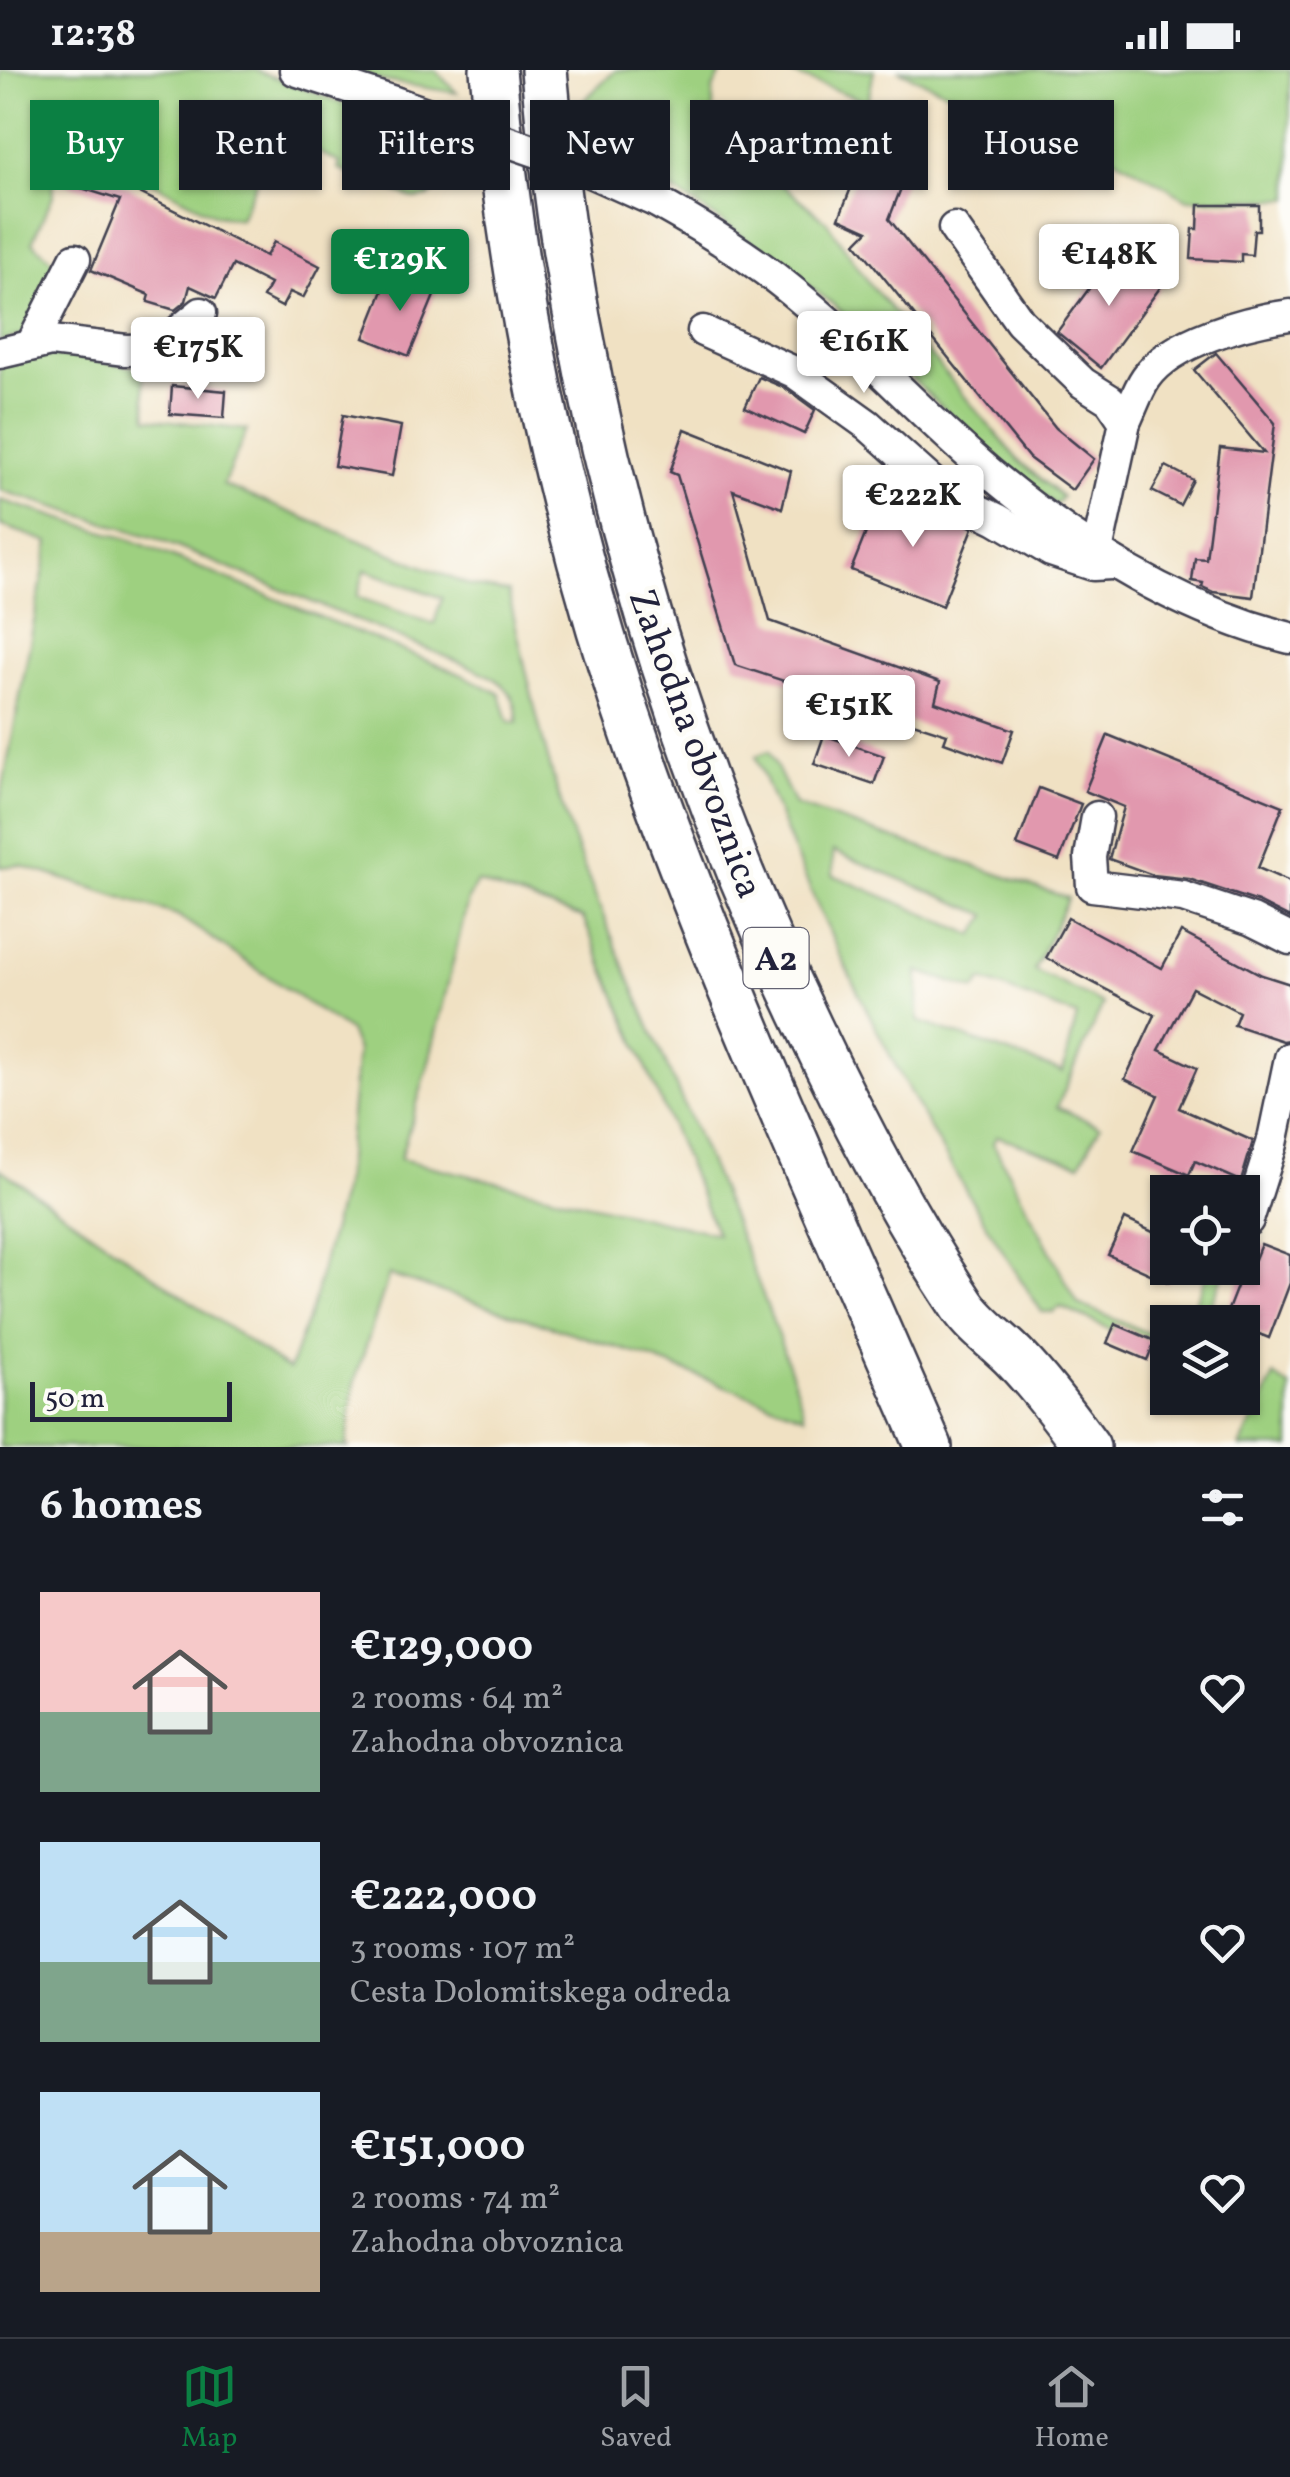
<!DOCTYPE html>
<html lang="en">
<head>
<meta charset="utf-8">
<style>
	body { margin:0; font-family:Vollkorn,serif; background:#20242c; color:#f1f3f6; height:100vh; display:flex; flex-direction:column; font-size:38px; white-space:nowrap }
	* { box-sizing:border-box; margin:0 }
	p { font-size:32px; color:#9ea1a6 }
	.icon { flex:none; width:55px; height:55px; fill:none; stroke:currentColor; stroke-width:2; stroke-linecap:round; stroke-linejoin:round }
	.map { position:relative; height:1377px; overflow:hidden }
	.sheet { display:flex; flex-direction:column; background:#171b24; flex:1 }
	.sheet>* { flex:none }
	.top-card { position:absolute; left:30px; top:30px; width:1230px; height:90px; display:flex; gap:20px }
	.fabs { position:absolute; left:1150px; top:1105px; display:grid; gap:20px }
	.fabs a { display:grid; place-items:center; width:110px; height:110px; border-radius:0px; background:#171b24; box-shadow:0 2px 8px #0004; font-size:50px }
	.scale { position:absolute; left:30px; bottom:25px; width:202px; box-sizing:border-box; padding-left:10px; border:5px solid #22223b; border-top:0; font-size:28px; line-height:35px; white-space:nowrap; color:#22223b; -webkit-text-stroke:8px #fdfcf7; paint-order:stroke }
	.price { position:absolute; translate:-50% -85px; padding:0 22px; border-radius:10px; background:#fff; color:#222; font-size:32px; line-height:65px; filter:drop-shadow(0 2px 5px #0008) }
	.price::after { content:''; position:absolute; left:50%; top:60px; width:30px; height:22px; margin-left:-15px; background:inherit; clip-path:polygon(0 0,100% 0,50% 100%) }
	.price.on { background:#0b8043; color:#fff }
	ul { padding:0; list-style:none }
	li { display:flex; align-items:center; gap:30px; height:250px; padding:0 40px }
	li span { display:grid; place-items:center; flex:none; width:280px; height:200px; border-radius:0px; color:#555 }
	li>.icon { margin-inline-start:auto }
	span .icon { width:120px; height:120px; fill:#fffc; stroke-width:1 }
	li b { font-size:42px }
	h2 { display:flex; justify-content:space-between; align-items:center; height:120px; padding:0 40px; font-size:42px }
	.pill { padding:0 35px; border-radius:0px; background:#171b24; box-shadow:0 2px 8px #0004; font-size:35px; line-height:90px }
	.pill.on { background:#0b8043; color:#fff }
	.status { display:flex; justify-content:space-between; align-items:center; height:70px; padding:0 50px; background:#171b24; direction:ltr }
	.status svg { height:28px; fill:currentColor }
	.menu { display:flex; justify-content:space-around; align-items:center; height:140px; border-top:2px solid #363941; background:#171b24; font-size:28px; color:#9ea1a6 }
	.menu a { display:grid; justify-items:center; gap:5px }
	.menu .on { color:#0b8043 }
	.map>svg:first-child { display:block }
	.green { fill:#9ed080; stroke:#60795e; stroke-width:2.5; fill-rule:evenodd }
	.building { fill:#e198ae }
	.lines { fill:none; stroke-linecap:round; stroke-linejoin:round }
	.minor-casing { stroke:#413f4f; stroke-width:35 }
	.highway-casing { stroke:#413f4f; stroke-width:50 }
	.minor { stroke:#fff; stroke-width:30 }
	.highway { stroke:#fff; stroke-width:45 }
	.minor-bridge-casing { stroke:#413f4f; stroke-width:35; stroke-linecap:butt }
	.minor-bridge { stroke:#fff; stroke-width:30 }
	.labels { text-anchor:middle; stroke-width:9; stroke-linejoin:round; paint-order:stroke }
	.shield { fill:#fdfcf7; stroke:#646373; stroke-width:2.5 }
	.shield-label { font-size:35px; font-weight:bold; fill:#22223b }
	.street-label { font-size:38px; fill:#22223b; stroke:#fdfcf7 }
</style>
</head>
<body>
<div class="status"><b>12:38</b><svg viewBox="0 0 49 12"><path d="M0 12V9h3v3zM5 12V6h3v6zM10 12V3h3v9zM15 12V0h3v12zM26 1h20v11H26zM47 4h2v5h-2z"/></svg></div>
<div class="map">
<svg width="1290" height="1377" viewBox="0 0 1290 1377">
	<rect width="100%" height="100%" fill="#fdfcf7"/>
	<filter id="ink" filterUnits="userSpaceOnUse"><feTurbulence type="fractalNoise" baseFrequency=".01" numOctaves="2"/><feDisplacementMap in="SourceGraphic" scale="20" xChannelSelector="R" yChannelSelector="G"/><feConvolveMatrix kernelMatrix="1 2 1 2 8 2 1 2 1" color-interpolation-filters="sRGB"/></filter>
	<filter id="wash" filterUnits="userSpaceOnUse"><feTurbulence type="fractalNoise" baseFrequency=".0048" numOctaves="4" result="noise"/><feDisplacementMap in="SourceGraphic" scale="40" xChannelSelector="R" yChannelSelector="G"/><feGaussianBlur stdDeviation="2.25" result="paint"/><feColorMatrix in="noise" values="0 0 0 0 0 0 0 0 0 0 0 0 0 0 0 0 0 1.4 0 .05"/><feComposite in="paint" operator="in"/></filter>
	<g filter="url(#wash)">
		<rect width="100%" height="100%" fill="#f0e1c3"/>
		<g class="green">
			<path d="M 0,0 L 255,0 L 458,77 L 461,98 L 428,127 L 415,129 L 338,99 L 340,93 L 316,81 L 275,69 L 240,149 L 216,145 L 120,95 L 97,64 L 59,87 L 52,106 L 53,126 L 32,172 L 57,194 L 30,262 L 0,272 Z"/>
			<path d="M 350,0 L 435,0 L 457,23 L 378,10 Z"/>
			<path d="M 616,0 L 723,0 L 713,19 L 713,43 L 724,66 L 827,152 L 870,214 L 1019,391 L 1062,427 L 1055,435 L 1002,394 L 833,234 L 727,155 L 643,101 L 589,80 L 581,33 Z"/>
			<path d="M 787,0 L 874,0 L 868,32 L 789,3 Z"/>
			<path d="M 898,0 L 1290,0 L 1290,129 L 1188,129 L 1042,46 L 945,21 Z"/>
			<path d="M 27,286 L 73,286 L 142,299 L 147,348 L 247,360 L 223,415 L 471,516 L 508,522 C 528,606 544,690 574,771 C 646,964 744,1149 805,1346 L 647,1287 L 389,1205 L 355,1310 L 346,1375 L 350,1377 L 0,1377 L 0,1099 L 289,1300 L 312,1235 L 345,1109 L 357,981 L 349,961 L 177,845 L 20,795 L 0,797 L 0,732 L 49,472 L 0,455 L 0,430 L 131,470 L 460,604 L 500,624 L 508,651 L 517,653 C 519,611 485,604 452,589 L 155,468 L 0,420 L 0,293 ZM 365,500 L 442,528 L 434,554 L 357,527 ZM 477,812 L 583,848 L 717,1164 L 400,1089 L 427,1000 L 468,830 Z"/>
			<path d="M 769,681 L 795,735 L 1068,828 L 1034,900 L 1103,934 L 1057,1037 L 1100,1056 L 1080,1094 L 997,1066 L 993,1073 L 1078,1234 L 1167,1271 L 1167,1285 L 1061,1237 L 1053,1242 L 1042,1242 C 927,1068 829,881 756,686 ZM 833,781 L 987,845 L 987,846 L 974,865 L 833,805 ZM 918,901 L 975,920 L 982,910 L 1077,946 L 1063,1002 L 918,951 Z"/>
			<path d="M 1209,1198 L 1226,1198 L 1204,1252 L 1187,1252 Z"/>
			<path d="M 1274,1306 L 1290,1317 L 1290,1377 L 1240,1377 Z"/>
		</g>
		<g id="blocks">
			<g class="building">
				<path d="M 875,57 L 919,72 L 889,149 L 1056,358 L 1094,389 L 1072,420 L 1029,388 L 856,173 L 868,161 L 839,148 Z"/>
				<path d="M 74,87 L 100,96 L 98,102 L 266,186 L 274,172 L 320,196 L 303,228 L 290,222 L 282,237 L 263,227 L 270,214 L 233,195 L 216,228 L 190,216 L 186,231 L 175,240 L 148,232 L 150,225 L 91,200 L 120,130 L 65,113 Z"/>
				<path d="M 1199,135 L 1259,135 L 1259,160 L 1254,160 L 1252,185 L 1241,184 L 1241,192 L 1191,189 L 1193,159 L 1198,159 Z"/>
				<path d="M 1116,182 L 1162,215 L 1101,298 L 1057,262 Z"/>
				<path d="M 390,203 L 436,221 L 409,286 L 364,268 Z"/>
				<path d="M 1216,283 L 1275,353 L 1253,527 L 1213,522 L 1202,517 L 1203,513 L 1192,511 L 1195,488 L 1206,489 L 1220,378 L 1264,383 L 1194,300 Z"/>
				<path d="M 759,307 L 785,318 L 815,340 L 804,364 L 745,337 Z"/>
				<path d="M 172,316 L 226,321 L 224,348 L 170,344 Z"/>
				<path d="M 343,345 L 401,356 L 392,406 L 334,396 Z"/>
				<path d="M 685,359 L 791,401 L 782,438 L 733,420 L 770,551 L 940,612 L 935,632 L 1014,660 L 1002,693 L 944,672 L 947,664 L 735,595 L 677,405 L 670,402 Z"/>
				<path d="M 1166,396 L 1193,410 L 1180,435 L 1152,421 Z"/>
				<path d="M 912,428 L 973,458 L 942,536 L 851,500 L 877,435 L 905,446 Z"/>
				<path d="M 824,665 L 884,686 L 874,714 L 814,694 Z"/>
				<path d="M 1108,665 L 1283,736 L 1258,798 L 1290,812 L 1290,848 L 1258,832 L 1189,809 L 1153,805 L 1109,789 L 1124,737 L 1085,721 Z"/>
				<path d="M 1039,718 L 1081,734 L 1059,791 L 1017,775 Z"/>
				<path d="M 1068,848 L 1162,898 L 1181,862 L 1262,905 L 1290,914 L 1290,970 L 1283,971 L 1234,955 L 1239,942 L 1192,918 L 1159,980 L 1197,998 L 1179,1038 L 1253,1071 L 1241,1111 L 1195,1091 L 1189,1105 L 1133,1081 L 1158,1025 L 1125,1009 L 1155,945 L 1046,888 Z"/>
				<path d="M 1125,1149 L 1168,1169 L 1168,1212 L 1108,1185 Z"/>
				<path d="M 1261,1174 L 1290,1185 L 1290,1213 L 1269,1268 L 1242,1257 L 1242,1252 L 1224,1250 L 1249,1186 L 1255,1189 Z"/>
				<path d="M 1115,1254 L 1155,1271 L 1147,1290 L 1107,1273 Z"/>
			</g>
		</g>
	</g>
	<g filter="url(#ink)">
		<use href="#blocks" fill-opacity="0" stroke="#413f4f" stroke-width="2.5"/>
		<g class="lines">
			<g class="minor-casing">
				<g id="minor">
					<path d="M 295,0 L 394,32"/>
					<path d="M 655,131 C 700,156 743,182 783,214 C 859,274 923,347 997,409 C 1082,479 1183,541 1290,568"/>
					<path d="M 954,158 L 1020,252 L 1083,313 L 1110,330 L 1125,352 L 1097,481"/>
					<path d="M 703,261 L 794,302 L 868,355 L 945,424 L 997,449 L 1051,481 L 1093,495 L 1111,494"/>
					<path d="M 32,274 L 75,189"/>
					<path d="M 0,283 L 51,271 L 126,280 L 157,279 L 201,243"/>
					<path d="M 1125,352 C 1132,338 1137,321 1146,308 C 1171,271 1247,251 1290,245"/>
					<path d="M 1097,747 L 1090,787 L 1092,816 L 1183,827 L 1252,850 L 1290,869"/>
					<path d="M 1248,1150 L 1272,1074 L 1290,988"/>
				</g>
			</g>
			<g class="highway-casing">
				<g id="highway">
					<path d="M 493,0 C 513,238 566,475 646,700 C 728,930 832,1153 929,1377"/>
					<path d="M 544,0 C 572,332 665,657 809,957 C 854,1052 904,1148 962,1235 C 976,1256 999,1271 1016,1289 C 1042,1316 1065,1347 1087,1377"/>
				</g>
			</g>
			<use href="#minor" class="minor"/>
			<use href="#highway" class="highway"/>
			<g class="minor-bridge-casing">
				<path id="minor-bridge" d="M 394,32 L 570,93 L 655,131"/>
			</g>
			<use href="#minor-bridge" class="minor-bridge"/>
		</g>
	</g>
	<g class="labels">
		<rect class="shield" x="743.5" y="858" width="65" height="60" rx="8"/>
		<g class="shield-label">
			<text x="776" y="900">A2</text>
		</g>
		<g class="street-label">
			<text transform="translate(697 673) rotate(70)" y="13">Zahodna obvoznica</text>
		</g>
	</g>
</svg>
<div class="fabs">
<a><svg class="icon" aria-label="locate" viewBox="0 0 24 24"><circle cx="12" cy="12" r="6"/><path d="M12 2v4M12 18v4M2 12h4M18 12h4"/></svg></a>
<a><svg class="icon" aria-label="layers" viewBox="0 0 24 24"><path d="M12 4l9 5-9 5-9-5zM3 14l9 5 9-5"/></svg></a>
</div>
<div class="scale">50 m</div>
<b class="price" style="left:1109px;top:239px">€148K</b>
<b class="price on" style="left:400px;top:244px">€129K</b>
<b class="price" style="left:864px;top:326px">€161K</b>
<b class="price" style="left:198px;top:332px">€175K</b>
<b class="price" style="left:913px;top:480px">€222K</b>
<b class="price" style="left:849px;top:690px">€151K</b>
<div class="top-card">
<a class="pill on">Buy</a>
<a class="pill">Rent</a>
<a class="pill">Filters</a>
<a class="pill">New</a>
<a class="pill">Apartment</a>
<a class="pill">House</a>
</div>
</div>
<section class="sheet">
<h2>6 homes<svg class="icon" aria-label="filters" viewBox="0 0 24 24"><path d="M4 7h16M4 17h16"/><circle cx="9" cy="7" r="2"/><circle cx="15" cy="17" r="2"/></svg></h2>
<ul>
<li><span style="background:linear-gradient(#f6c9c9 60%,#7fa58c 0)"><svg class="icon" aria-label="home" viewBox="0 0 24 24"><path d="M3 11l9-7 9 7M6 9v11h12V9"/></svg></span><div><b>€129,000</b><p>2 rooms · 64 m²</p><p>Zahodna obvoznica</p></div><svg class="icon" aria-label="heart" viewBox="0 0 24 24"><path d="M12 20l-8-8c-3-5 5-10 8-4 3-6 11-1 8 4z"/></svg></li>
<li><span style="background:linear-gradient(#bfe0f5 60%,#7fa58c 0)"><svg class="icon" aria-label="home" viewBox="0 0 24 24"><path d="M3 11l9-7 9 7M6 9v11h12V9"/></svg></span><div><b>€222,000</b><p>3 rooms · 107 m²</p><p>Cesta Dolomitskega odreda</p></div><svg class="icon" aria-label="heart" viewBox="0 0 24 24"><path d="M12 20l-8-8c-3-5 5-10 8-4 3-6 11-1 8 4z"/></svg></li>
<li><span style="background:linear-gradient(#bfe0f5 70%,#b9a48a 0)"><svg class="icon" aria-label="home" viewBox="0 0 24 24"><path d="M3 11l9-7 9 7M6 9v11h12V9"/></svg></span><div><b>€151,000</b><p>2 rooms · 74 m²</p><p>Zahodna obvoznica</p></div><svg class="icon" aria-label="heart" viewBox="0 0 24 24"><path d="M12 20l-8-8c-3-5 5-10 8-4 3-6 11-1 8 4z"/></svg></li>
</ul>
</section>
<nav class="menu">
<a class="on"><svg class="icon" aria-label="map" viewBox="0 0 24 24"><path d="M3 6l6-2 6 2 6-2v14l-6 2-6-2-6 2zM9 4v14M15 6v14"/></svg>Map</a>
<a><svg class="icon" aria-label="saved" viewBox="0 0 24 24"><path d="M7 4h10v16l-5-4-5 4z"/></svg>Saved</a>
<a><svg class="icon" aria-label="home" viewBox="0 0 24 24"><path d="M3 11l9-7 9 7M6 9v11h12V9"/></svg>Home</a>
</nav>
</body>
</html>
